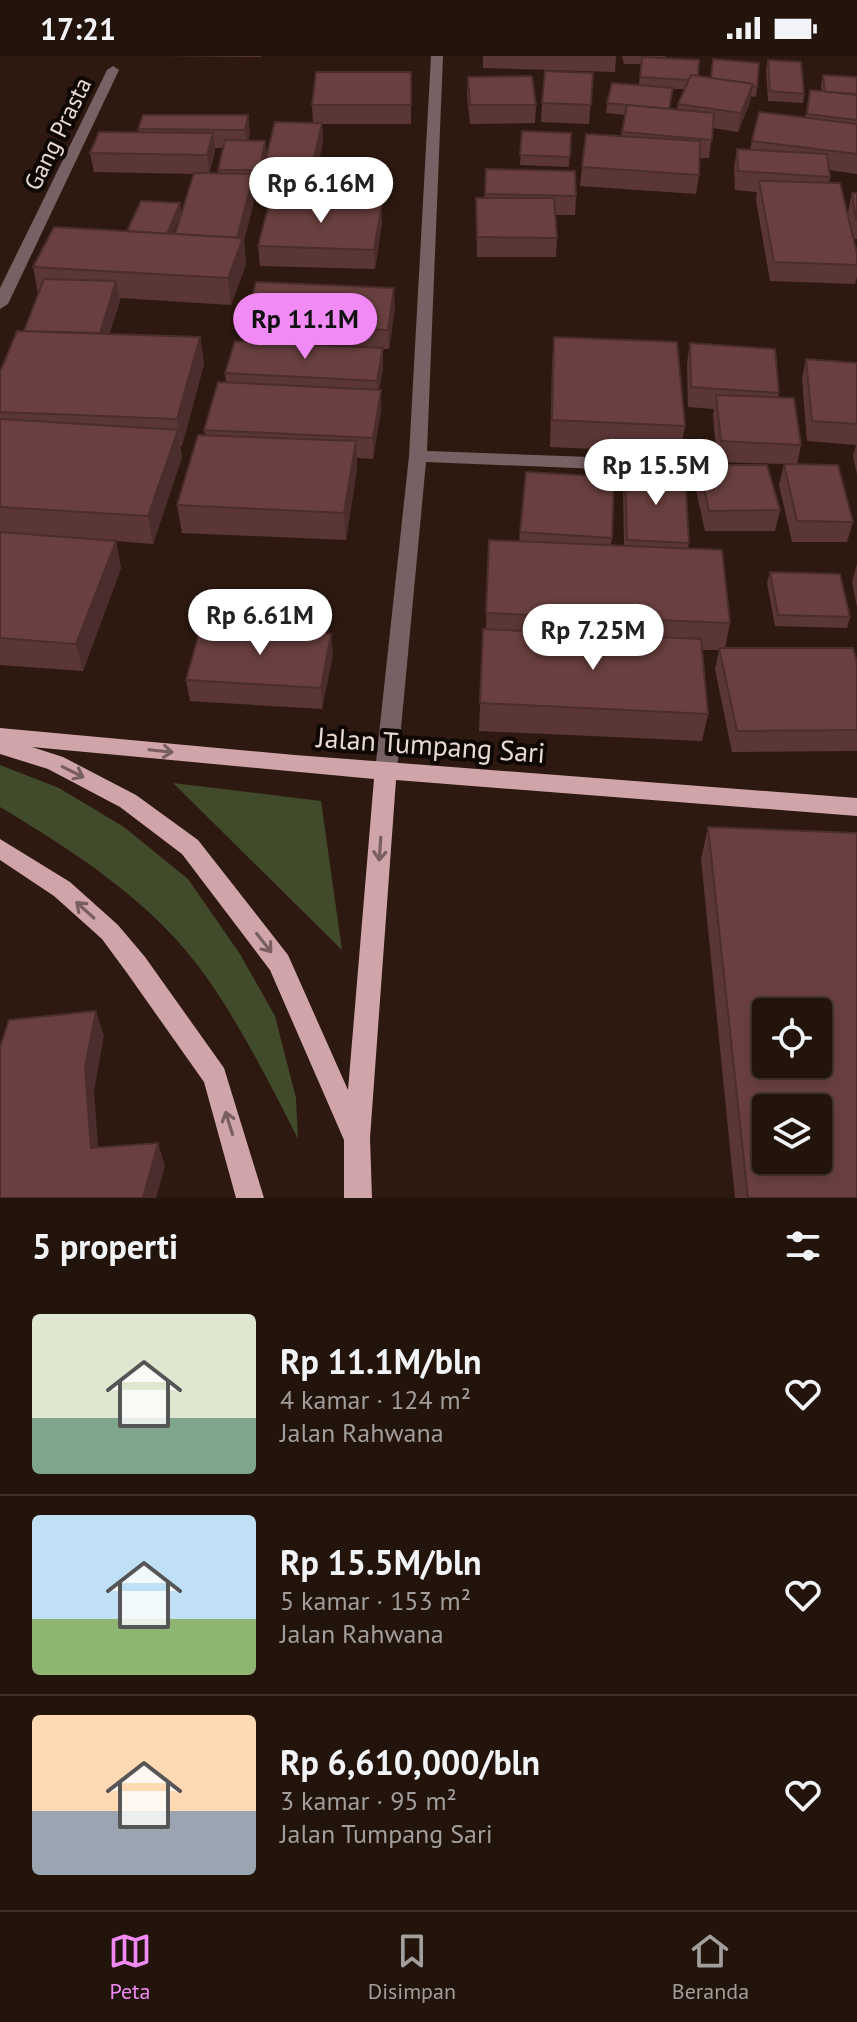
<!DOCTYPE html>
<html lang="id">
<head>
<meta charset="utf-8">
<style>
	body { margin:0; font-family:"PT Sans",sans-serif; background:#2a1c14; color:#f1f3f6; height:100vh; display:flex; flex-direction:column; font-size:30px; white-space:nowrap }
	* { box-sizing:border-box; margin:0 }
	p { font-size:26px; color:#a29e9d }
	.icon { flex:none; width:44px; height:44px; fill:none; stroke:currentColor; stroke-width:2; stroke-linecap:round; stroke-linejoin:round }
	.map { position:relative; height:1142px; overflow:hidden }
	.sheet { display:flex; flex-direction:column; background:#22130b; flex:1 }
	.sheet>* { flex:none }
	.tools { position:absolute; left:752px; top:942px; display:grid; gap:16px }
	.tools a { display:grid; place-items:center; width:80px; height:80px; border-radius:8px; background:#22130b; box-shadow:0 4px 12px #0003,0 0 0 2px #3f322c; font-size:40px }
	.price { position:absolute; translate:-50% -68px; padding:0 18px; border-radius:28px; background:#fff; color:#222; font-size:26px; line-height:52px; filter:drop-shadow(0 2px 4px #0008) }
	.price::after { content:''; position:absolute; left:50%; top:48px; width:24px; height:18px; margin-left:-12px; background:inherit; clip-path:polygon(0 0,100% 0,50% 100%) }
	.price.selected { background:#f18af4; color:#111 }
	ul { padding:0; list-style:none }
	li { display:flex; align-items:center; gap:24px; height:200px; padding:0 32px }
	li+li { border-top:2px solid #3f322c }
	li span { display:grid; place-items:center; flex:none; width:224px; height:160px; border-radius:8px; color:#555 }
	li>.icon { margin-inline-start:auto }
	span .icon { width:96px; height:96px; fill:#fffc; stroke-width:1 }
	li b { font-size:34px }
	h2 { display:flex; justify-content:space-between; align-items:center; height:96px; padding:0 32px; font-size:34px }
	.status { display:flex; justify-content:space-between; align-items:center; height:56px; padding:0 40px; background:#22130b; direction:ltr }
	.status svg { height:22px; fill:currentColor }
	.tab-bar { display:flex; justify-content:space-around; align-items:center; height:112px; border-top:2px solid #3f322c; background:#22130b; font-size:22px; color:#a29e9d }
	.tab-bar a { display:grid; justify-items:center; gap:4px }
	.tab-bar .selected { color:#f18af4 }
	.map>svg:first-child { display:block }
	.green { fill:#414a2a }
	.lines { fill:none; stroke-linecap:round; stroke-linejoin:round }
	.minor { fill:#766164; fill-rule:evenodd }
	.major { fill:#cfa5aa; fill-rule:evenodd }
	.wall { fill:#5a3736; fill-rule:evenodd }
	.shaded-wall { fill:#4a2d2c }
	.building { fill:#69403f; stroke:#4a2d2c; stroke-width:2; fill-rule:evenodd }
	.oneway { stroke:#795e5f }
	.labels { text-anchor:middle; stroke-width:8; stroke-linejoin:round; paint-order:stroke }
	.far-street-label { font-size:24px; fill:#e8d9d2; stroke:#0f0704 }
	.street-label { font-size:28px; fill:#e8d9d2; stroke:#0f0704 }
</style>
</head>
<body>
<div class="status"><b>17:21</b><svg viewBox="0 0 49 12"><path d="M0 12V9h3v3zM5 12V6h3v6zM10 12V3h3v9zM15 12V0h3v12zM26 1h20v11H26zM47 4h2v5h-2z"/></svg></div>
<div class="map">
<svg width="857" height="1142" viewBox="0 0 857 1142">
	<rect width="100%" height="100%" fill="#2d190f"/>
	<g class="green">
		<path d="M 0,709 L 59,732 L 124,771 L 188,823 L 240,898 L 275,960 L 296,1042 L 298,1083 C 270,1028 242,972 207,922 C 156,848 75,796 0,751 Z"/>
		<path d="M 173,727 L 321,745 L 342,894 Z"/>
	</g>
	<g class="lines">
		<g class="minor">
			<path d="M 431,0 L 443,0 L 427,395 L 699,405 L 708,411 L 699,417 L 426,406 L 397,715 L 394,721 L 386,724 L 378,721 L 375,715 L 409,400 Z"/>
			<path d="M 113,10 L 119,14 L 8,248 L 0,253 L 0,232 L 107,14 Z"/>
		</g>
		<g class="major">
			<path d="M 0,672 L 295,699 L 857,742 L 857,760 L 396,724 L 370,1082 L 372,1142 L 344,1142 L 344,1084 L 270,914 L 182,798 L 120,751 L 48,713 L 0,698 ZM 32,691 L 374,723 L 348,1034 L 288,899 L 198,784 L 136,739 L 63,701 Z"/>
			<path d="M 0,783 L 70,826 L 118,869 L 145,901 L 224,1012 L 264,1142 L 236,1142 L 204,1026 L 127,917 L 102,883 L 54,840 L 0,804 Z"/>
		</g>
	</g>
	<g class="wall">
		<path d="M 156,0 L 261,0 L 261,1 Z"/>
		<path d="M 483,0 L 616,0 L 615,16 L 483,12 Z"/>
		<path d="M 622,0 L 665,0 L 665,2 L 698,20 L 757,31 L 756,41 L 751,40 L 750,46 L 738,76 L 713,72 L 709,102 L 700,102 L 699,119 L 696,138 L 580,130 L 582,111 L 621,80 L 625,59 L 606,57 L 607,47 L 639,29 L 641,8 L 624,8 ZM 673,33 L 684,33 L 678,48 L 677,53 L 670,53 Z"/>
		<path d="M 768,4 L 804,38 L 803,47 L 768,45 L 766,14 Z"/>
		<path d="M 411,16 L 411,68 L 322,68 L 323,86 L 313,130 L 265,129 L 264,110 L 313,67 L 312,49 Z"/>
		<path d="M 593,17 L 589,68 L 541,66 L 542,47 Z"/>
		<path d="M 823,19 L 857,21 L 857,118 L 829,114 L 830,121 L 829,127 L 849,163 L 848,156 L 852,137 L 857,137 L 857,183 L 854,183 L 857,197 L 857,221 L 855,228 L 770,225 L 756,144 L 757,136 L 735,134 L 734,112 L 737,93 L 750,94 L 752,85 L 805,61 L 810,34 L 822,36 L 821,29 Z"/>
		<path d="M 468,21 L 536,49 L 535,67 L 470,68 L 467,39 Z"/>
		<path d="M 248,59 L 250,78 L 248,84 L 265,85 L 266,95 L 261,124 L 255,124 L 256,137 L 244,185 L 246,208 L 231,249 L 120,242 L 120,245 L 109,278 L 200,281 L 204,308 L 182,390 L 180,390 L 182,401 L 153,488 L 116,485 L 121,512 L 83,615 L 0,609 L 0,316 L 24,275 L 38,237 L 33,211 L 127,175 L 180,147 L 181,157 L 173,178 L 175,178 L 194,118 L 94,116 L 90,97 L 139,76 L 138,73 ZM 215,92 L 223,92 L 218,114 L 219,118 L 209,117 L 215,96 Z"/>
		<path d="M 522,75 L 571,77 L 569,111 L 520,109 Z"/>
		<path d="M 485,138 L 576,140 L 575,159 L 555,159 L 557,182 L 556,201 L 477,201 L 476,142 L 484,142 Z"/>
		<path d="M 382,167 L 375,213 L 260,210 L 258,190 Z"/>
		<path d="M 395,251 L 389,293 L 383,293 L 383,312 L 379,334 L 381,354 L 373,403 L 357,402 L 357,413 L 346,484 L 182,477 L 177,449 L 205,379 L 204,374 L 226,327 L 225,317 L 247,286 L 245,268 Z"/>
		<path d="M 554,281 L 685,370 L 680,397 L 550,391 L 552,308 Z"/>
		<path d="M 690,287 L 779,337 L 778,342 L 801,389 L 797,409 L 853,466 L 847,486 L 792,486 L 779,429 L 784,408 L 717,406 L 713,359 L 714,353 L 688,351 L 687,307 Z"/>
		<path d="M 806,303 L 857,307 L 857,418 L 853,400 L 856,389 L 807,385 L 802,323 Z"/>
		<path d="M 699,409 L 780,454 L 775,475 L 705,475 L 695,430 Z"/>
		<path d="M 625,414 L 689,487 L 688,492 L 730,567 L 725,592 L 857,607 L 857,695 L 732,696 L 715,613 L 719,594 L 702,594 L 708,658 L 702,685 L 479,675 L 483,573 L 486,573 L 489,484 L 519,486 L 526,416 L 612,482 L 611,489 L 624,490 L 623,435 Z"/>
		<path d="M 857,508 L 857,551 L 852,526 Z"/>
		<path d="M 770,516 L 850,561 L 847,572 L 775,570 L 767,527 Z"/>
		<path d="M 333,598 L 322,653 L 190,645 L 186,624 Z"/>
		<path d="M 708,771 L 857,1142 L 735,1142 L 701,803 Z"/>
	</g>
	<g class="shaded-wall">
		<path d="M 753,28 L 750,46 L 738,76 L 741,57 Z"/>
		<path d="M 248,59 L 250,78 L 246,92 L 245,74 Z"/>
		<path d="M 322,67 L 323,86 L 313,130 L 312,111 Z"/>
		<path d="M 213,77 L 215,96 L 209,118 L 207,99 Z"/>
		<path d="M 265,85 L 266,95 L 261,124 L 260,114 Z"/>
		<path d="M 254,118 L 256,137 L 244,185 L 246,208 L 231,249 L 228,222 Z"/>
		<path d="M 180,147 L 181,157 L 166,196 L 164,186 Z"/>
		<path d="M 382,148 L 382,167 L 375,213 L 374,194 Z"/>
		<path d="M 116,225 L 120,245 L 104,296 L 100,277 Z"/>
		<path d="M 394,232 L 395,251 L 389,293 L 388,274 Z"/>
		<path d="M 200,281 L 204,308 L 182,390 L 177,363 Z"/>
		<path d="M 383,292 L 383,312 L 377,345 L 377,325 Z"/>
		<path d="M 381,334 L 381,354 L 373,403 L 373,382 Z"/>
		<path d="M 178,374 L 182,401 L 153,488 L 148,460 Z"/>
		<path d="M 356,385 L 357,413 L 346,484 L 344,457 Z"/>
		<path d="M 116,485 L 121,512 L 83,615 L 76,588 Z"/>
		<path d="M 331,578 L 333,598 L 322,653 L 321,632 Z"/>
		<path d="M 96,955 L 104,980 L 94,1035 L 100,1115 L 91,1092 L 85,1011 Z"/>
		<path d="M 158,1087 L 165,1110 L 156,1142 L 143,1142 Z"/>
	</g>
	<g class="building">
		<path d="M 642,1 L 699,4 L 698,20 L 691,19 L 689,24 L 640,21 Z"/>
		<path d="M 713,3 L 759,7 L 757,31 L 752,31 L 753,28 L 711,22 Z"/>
		<path d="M 768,4 L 801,6 L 804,38 L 770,35 Z"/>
		<path d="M 545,15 L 593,17 L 591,49 L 542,47 Z"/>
		<path d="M 316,16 L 411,16 L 411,49 L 312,49 Z"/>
		<path d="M 691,19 L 753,28 L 741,57 L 678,48 Z"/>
		<path d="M 823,19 L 857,21 L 857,38 L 825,36 Z"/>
		<path d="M 532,20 L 536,49 L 470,49 L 468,21 Z"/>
		<path d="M 612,27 L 673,32 L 669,53 L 607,47 Z"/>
		<path d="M 810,34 L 857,39 L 857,64 L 807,58 Z"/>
		<path d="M 627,49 L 714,57 L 712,84 L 622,76 Z"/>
		<path d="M 759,56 L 857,68 L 857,98 L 752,85 Z"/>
		<path d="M 143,59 L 248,59 L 245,74 L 138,73 Z"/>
		<path d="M 275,66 L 322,67 L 312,111 L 264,110 Z"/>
		<path d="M 522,75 L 571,77 L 570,101 L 520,99 Z"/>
		<path d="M 99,76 L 213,77 L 207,99 L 90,97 Z"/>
		<path d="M 586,78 L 700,85 L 699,119 L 582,111 Z"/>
		<path d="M 225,84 L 265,85 L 260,114 L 218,114 Z"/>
		<path d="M 737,93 L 827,98 L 830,121 L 738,115 Z"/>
		<path d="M 486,113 L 575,115 L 576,140 L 485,138 Z"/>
		<path d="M 194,117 L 254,118 L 237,182 L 175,178 Z"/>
		<path d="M 759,125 L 840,127 L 857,197 L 857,209 L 774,206 Z"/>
		<path d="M 852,137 L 857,137 L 857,164 L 856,164 Z"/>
		<path d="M 476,142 L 554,142 L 557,182 L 477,181 Z"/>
		<path d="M 270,144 L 382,148 L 374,194 L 258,190 Z"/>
		<path d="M 141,145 L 180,147 L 167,178 L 127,175 Z"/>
		<path d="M 54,171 L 243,182 L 228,222 L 33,211 Z"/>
		<path d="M 44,223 L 116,225 L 100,277 L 24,275 Z"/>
		<path d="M 256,226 L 394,232 L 388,274 L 245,268 Z"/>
		<path d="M 17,275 L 200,281 L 177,363 L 0,356 L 0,316 Z"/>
		<path d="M 554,281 L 677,286 L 685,370 L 552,364 Z"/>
		<path d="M 235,285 L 383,292 L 377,325 L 225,317 Z"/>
		<path d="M 690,287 L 775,293 L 779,337 L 691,331 Z"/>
		<path d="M 806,303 L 857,307 L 857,368 L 812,365 Z"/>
		<path d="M 218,326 L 381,334 L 373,382 L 204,374 Z"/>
		<path d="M 716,339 L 794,342 L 801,389 L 721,385 Z"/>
		<path d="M 0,363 L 178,374 L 148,460 L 0,451 Z"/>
		<path d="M 198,379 L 356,385 L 344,457 L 177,449 Z"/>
		<path d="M 784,408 L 838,409 L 853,466 L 797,465 Z"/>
		<path d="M 699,409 L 767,409 L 780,454 L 709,455 Z"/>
		<path d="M 625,414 L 685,418 L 689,487 L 627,484 Z"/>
		<path d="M 526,416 L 614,421 L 612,482 L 520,476 Z"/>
		<path d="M 0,476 L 116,485 L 76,588 L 0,582 Z"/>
		<path d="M 489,484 L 722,494 L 730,567 L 486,557 Z"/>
		<path d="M 770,516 L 840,518 L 850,561 L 778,559 Z"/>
		<path d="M 201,570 L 331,578 L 321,632 L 186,624 Z"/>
		<path d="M 483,573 L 701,583 L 708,658 L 480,647 Z"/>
		<path d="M 719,592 L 853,592 L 857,607 L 857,674 L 737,675 Z"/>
		<path d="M 708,771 L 857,777 L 857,1142 L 748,1142 ZM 766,956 L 818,956 L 818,1008 L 766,1008 ZM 766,1052 L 818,1052 L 818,1104 L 766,1104 Z"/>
		<path d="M 96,955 L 85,1011 L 91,1092 L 158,1087 L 143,1142 L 0,1142 L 0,991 L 9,964 Z"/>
	</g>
	<defs><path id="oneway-shaft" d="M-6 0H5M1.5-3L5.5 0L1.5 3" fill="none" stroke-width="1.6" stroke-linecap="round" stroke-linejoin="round" transform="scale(2)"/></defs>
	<g class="oneway">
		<use href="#oneway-shaft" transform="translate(161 695) rotate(6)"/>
		<use href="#oneway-shaft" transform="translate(73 716) rotate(27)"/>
		<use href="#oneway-shaft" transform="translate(380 793) rotate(94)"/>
		<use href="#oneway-shaft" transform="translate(85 854) rotate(-138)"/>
		<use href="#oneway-shaft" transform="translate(264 887) rotate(52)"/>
		<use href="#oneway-shaft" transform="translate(229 1067) rotate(-107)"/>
	</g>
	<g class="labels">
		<g class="far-street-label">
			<text transform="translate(58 78) rotate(-64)" y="8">Gang Prasta</text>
		</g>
		<g class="street-label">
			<text transform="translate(431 689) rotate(4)" y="10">Jalan Tumpang Sari</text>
		</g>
	</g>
</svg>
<div class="tools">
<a><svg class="icon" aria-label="locate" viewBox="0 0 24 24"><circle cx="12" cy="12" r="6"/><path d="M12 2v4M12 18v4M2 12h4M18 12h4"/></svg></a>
<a><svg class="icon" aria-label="layers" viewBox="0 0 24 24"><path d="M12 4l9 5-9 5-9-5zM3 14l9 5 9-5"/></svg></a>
</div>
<b class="price" style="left:321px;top:169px">Rp 6.16M</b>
<b class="price selected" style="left:305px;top:305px">Rp 11.1M</b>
<b class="price" style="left:656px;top:451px">Rp 15.5M</b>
<b class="price" style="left:260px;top:601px">Rp 6.61M</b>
<b class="price" style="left:593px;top:616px">Rp 7.25M</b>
</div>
<section class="sheet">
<h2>5 properti<svg class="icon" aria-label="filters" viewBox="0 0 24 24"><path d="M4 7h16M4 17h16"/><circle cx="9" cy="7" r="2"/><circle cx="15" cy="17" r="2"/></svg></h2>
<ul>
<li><span style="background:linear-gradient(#dfe7d0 65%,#7fa58c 0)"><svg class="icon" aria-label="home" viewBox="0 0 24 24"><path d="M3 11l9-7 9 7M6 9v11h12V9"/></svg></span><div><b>Rp 11.1M/bln</b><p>4 kamar · 124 m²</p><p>Jalan Rahwana</p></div><svg class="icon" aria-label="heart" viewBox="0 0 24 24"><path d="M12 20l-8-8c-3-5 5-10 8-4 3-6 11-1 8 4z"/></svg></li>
<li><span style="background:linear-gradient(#bfe0f5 65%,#8fb573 0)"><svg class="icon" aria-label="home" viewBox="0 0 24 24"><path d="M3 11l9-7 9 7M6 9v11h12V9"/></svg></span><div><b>Rp 15.5M/bln</b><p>5 kamar · 153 m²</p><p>Jalan Rahwana</p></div><svg class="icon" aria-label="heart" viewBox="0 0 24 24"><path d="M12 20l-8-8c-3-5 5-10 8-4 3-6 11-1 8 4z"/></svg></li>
<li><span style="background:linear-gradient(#ffd9b3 60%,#9aa5b1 0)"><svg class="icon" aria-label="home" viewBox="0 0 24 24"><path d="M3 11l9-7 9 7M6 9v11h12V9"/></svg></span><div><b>Rp 6,610,000/bln</b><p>3 kamar · 95 m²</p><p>Jalan Tumpang Sari</p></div><svg class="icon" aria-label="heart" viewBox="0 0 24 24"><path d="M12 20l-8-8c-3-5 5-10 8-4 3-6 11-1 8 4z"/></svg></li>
</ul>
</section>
<nav class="tab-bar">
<a class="selected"><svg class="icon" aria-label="map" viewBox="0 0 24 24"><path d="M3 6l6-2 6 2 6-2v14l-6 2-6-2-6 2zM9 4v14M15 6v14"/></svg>Peta</a>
<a><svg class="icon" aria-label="saved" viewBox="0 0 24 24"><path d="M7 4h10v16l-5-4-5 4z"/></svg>Disimpan</a>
<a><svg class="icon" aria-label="home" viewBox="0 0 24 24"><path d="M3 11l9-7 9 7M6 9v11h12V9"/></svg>Beranda</a>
</nav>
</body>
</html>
